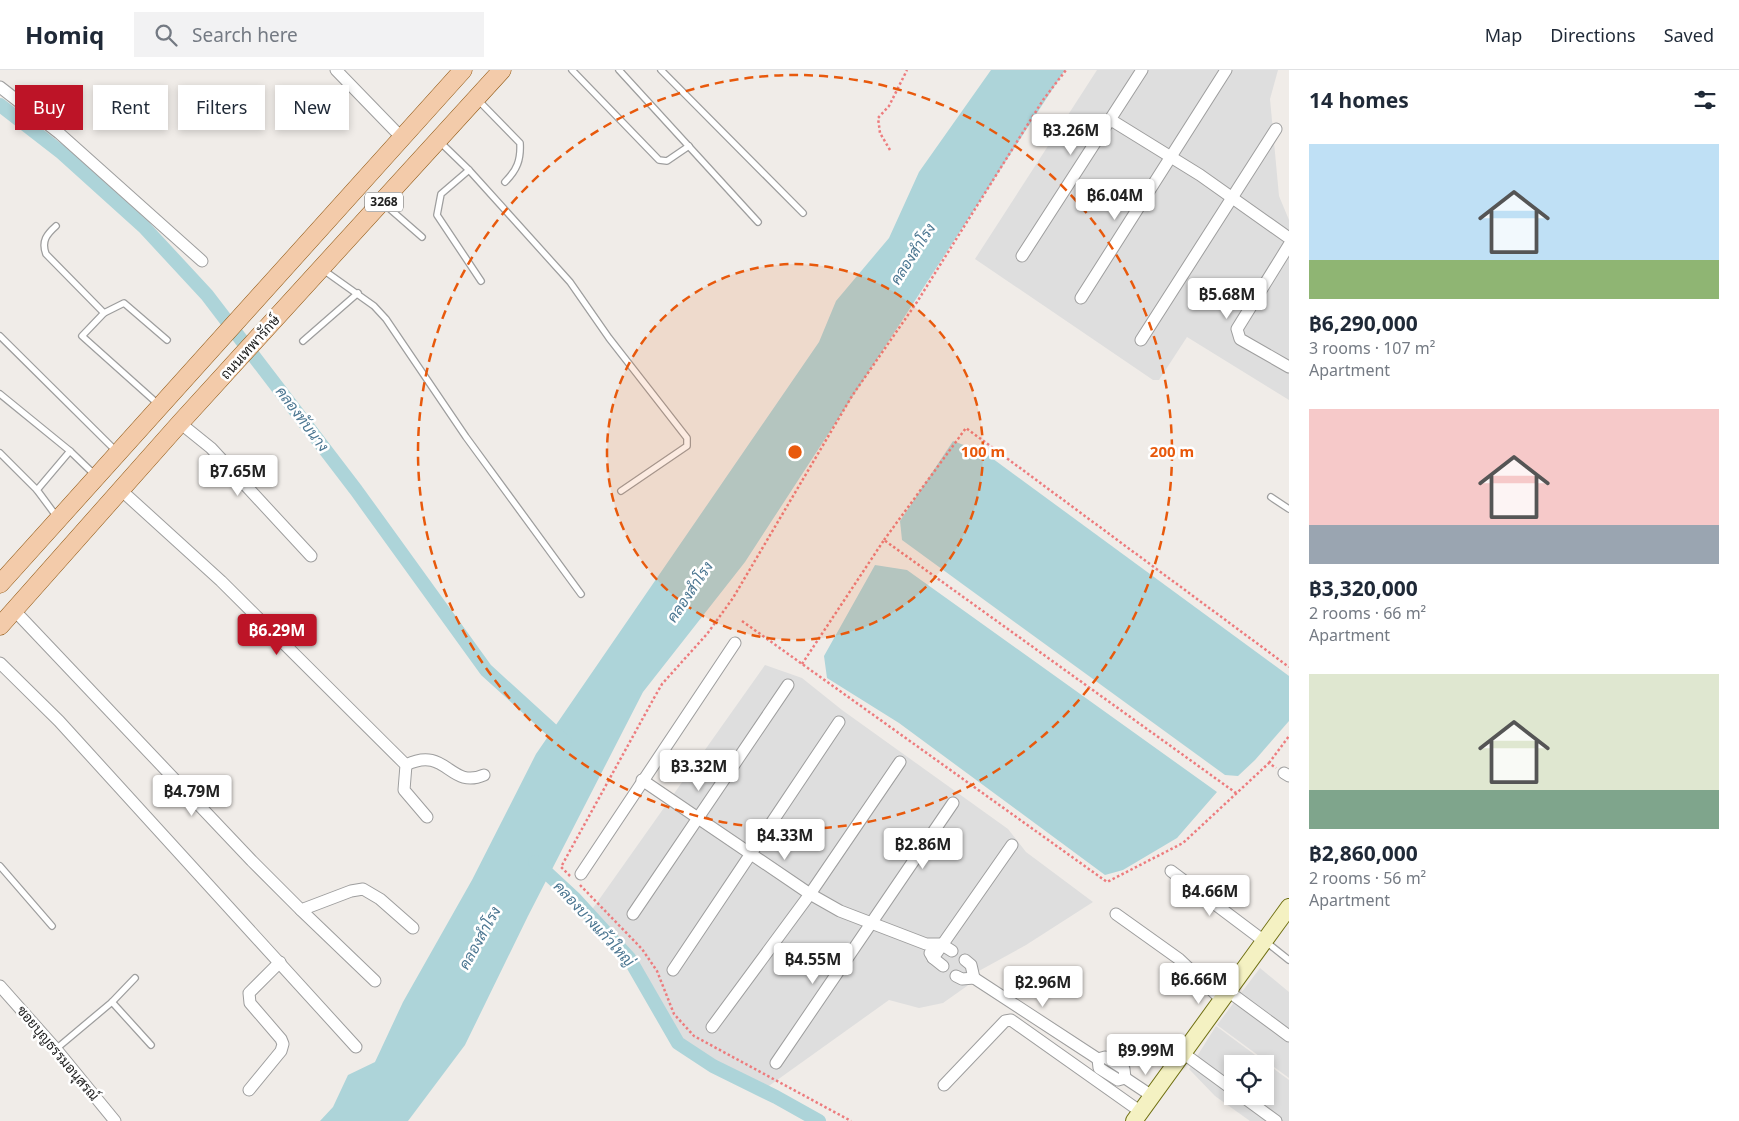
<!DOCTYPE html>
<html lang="en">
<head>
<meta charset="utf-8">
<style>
	body { margin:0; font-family:"Noto Sans",Sarabun,sans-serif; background:#f2f2f3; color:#1f2937; height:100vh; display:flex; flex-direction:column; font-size:19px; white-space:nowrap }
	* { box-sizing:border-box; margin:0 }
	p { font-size:16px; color:#747a83 }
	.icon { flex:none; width:28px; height:28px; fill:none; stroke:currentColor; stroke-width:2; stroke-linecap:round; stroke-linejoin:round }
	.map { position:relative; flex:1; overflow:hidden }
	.panel { display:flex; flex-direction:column; background:#fff; width:450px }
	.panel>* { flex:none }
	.guide { position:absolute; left:15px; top:15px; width:475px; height:45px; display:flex; gap:10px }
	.buttons { position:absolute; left:1224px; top:985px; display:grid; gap:10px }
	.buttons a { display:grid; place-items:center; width:50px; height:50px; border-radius:0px; background:#fff; box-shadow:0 2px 8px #0003; font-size:25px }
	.price { position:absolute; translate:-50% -42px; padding:0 11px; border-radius:5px; background:#fff; color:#222; font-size:16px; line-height:32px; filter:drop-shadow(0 1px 2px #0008) }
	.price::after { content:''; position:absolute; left:50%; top:30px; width:15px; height:11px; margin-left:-8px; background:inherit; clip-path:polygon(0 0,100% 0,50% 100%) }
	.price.active { background:#bd1427; color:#fff }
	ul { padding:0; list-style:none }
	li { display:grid; align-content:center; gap:10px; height:265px; padding:0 20px }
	li span { display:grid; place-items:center; height:155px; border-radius:0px; color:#555 }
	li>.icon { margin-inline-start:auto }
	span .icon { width:90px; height:90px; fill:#fffc; stroke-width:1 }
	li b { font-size:21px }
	h2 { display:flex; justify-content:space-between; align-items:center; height:60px; padding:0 20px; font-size:21px }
	.tag { padding:0 18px; border-radius:0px; background:#fff; box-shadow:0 2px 8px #0003; font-size:18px; line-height:45px }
	.tag.active { background:#bd1427; color:#fff }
	header { display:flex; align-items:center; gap:30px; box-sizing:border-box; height:70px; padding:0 25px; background:#fff; border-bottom:1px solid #e0e1e3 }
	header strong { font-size:24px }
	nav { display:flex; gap:28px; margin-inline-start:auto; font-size:18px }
	.search { width:350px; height:45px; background:#f2f2f3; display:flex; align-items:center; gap:12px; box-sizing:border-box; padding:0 18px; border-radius:0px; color:#747a83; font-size:19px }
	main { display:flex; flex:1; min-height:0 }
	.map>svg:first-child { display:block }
	.residential { fill:#dedede; fill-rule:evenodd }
	.water { fill:#add4d9 }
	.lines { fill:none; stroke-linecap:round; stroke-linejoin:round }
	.canal { stroke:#add4d9; stroke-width:14 }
	.service-casing { stroke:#9e9e9e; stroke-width:8 }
	.minor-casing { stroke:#9e9e9e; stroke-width:13 }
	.secondary-casing { stroke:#6f6f10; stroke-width:18 }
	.primary-casing { stroke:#8e550f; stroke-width:19 }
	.path { stroke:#ed7c7e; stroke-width:2.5; stroke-dasharray:2.5 2.5; stroke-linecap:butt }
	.service { stroke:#fff; stroke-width:5.5 }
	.minor { stroke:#fff; stroke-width:11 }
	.secondary { stroke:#f4f1c2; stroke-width:16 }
	.primary { stroke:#f3cbaa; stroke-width:18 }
	.ring { fill:none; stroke:#e8590c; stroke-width:2.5; stroke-dasharray:9 6 }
	.labels { text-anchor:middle; stroke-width:5; stroke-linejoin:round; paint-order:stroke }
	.shield { fill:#fff; stroke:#646464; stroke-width:1 }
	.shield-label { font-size:12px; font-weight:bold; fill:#212121 }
	.street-label { font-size:14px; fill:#212121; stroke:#fff }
	.water-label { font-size:15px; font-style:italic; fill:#4b7691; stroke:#fff }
	.centre { fill:#e8590c; stroke:#fff; stroke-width:2.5 }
	.ring-label { font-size:15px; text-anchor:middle; font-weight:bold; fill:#e8590c; stroke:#fff; stroke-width:5; stroke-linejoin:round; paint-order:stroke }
</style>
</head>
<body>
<header>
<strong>Homiq</strong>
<div class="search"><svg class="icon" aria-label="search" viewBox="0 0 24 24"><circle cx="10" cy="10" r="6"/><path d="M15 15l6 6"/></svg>Search here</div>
<nav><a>Map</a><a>Directions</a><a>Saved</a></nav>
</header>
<main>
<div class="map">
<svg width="1289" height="1051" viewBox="0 0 1289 1051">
	<rect width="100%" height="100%" fill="#f0ece8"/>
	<g class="residential">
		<path d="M 1097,0 L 1278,0 L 1270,29 L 1279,126 L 1289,150 L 1289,330 L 1187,267 L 1159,310 L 1153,310 L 975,189 Z"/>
		<path d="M 765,595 L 802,608 L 842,640 L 1008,759 L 1026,782 L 1093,832 L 1026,875 L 977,902 L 967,916 L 943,933 L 919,938 L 889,930 L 766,1018 L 680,976 L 643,906 L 613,862 L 591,841 Z"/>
		<path d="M 1260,898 L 1289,922 L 1289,1008 L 1217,955 Z"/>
		<path d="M 1216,956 L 1289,1010 L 1289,1051 L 1250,1051 L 1215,1026 L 1189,999 ZM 1232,994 L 1265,994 L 1265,1026 L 1232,1026 Z"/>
	</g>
	<g class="water">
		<path d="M 991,0 L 1065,0 L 745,492 L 643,622 L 528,846 L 465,975 L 408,1051 L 320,1051 L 333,1037 L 348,1005 L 375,992 L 403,932 L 472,810 L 536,684 L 819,272 L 836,231 L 889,168 L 919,102 Z"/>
		<path d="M 953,371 L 985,383 L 1289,606 L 1289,651 L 1255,690 L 1238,706 L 1225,705 L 902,470 L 900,451 Z"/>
		<path d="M 875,495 L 907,500 L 1217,722 L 1177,768 L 1123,800 L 1105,805 L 899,653 L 827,608 L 824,586 Z"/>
	</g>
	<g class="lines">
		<g class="canal">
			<path d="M 0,35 L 62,83 L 144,157 L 207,225 L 356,420 L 486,600 L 565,672"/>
			<path d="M 535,792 L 575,829 L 629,888 L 678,973 L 713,996 L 776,1027 L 819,1051"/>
		</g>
		<g class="service-casing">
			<g id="service">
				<path d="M 572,0 L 659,90 L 667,91 L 689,76"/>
				<path d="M 619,0 L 758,152"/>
				<path d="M 661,0 L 803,143"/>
				<path d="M 478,30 L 520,73 C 521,90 517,100 505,112"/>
				<path d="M 440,72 L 469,100 L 570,212 L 609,268 L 687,368 L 687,376 L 621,421"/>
				<path d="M 469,100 L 441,124 L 437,145 L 481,211"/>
				<path d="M 383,133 L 422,167"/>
				<path d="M 56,156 C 47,164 41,171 46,184 L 104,243 L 82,266 L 158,334"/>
				<path d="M 322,199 L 374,236 L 386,249 L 466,367 L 581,524"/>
				<path d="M 104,243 L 124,233 L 167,270"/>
				<path d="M 0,266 L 116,381"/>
				<path d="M 303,271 L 358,223"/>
				<path d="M 0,324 L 70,381"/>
				<path d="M 0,383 L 37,420"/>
				<path d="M 1271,427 L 1289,439"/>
				<path d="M 57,447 L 37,420 L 70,381 L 96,406"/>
				<path d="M 0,796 L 52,856"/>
				<path d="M 1265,871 L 1289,890"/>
				<path d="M 112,932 L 151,975"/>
				<path d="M 56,979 L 112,932 L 135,908"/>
			</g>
		</g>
		<g class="minor-casing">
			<g id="minor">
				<path d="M 336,0 L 402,68"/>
				<path d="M 0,17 L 59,63 L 202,191"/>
				<path d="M 1111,50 L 1200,105 L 1289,168"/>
				<path d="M 1289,175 L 1237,259 L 1240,269 L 1289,297"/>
				<path d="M 1022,186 L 1142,0"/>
				<path d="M 1081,228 L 1226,0"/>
				<path d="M 1141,270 L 1276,59"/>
				<path d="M 180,353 L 211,378 L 311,486"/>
				<path d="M 122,421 L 221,511 L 406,695 L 404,720 L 427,747"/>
				<path d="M 14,540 L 252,791 L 301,840 L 351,821 L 363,819 L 380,829 L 413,858"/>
				<path d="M 0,593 L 59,651 L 356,977"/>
				<path d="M 406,695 C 447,675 449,720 484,705"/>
				<path d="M 1284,703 L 1289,706"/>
				<path d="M 642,710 L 810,824 L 840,841 L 926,874 L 941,874 L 952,881"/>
				<path d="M 1171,801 L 1264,871"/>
				<path d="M 581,804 L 735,573"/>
				<path d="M 301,840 L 375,911"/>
				<path d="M 633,844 L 788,615"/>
				<path d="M 1116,844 L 1179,889 L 1222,930"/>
				<path d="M 930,883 L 933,888 L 943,896"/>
				<path d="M 933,888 L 1012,775"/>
				<path d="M 965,890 L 971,895 L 974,908"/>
				<path d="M 673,900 L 839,652"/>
				<path d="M 956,906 L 962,909 L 974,908 L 1098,989"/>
				<path d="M 0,916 L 56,979 L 115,1051"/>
				<path d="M 1228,921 L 1289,966"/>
				<path d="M 712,957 L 810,824 L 900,692"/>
				<path d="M 1183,983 L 1232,1019"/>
				<path d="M 1098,989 L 1099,998 L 1118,1010 L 1125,1008 L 1152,1026"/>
				<path d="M 1098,989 L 1105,987 L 1124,999 L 1125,1008"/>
				<path d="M 776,993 L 953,733"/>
				<path d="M 944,1015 L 1005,951 L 1011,950 L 1141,1042"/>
				<path d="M 249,1020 L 281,981 L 283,974 L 281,969 L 250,933 L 249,923 L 280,892"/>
				<path d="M 1242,1026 L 1276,1051"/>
			</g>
		</g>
		<g class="secondary-casing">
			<path id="secondary" d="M 1134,1051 L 1289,837"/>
		</g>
		<g class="primary-casing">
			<g id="primary">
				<path d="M 0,514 L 463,0"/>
				<path d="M 0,556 L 180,353 L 502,0"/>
			</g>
		</g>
		<g class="path">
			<path d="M 890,80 L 880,63 L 878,48 L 889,36 L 907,0"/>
			<path d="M 884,470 L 966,358 L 1289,597"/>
			<path d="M 742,551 L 1107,812 L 1183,773 L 1269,693 L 1276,698"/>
			<path d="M 802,594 L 884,470 L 1236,723"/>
			<path d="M 1269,693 L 1289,666"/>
			<path d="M 570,806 L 561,797 L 654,628 L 662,614 L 707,564 L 733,528 L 852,326 L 917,232 L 1043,30 L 1066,0"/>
			<path d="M 580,815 L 642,879 L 657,901 L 674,944 L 694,966 L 851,1051"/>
		</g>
		<use href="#service" class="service"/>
		<use href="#minor" class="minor"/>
		<use href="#secondary" class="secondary"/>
		<use href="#primary" class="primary"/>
	</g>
	<circle cx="795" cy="382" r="188" fill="#e8590c" fill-opacity=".12"/>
	<g class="ring">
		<circle cx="795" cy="382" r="188"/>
		<circle cx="795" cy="382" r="377"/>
	</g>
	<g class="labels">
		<rect class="shield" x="365" y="122.5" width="38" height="19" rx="4"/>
		<g class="shield-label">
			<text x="384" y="136">3268</text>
		</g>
		<g class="street-label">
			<text transform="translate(250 277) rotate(-48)" y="5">ถนนเทพารักษ์</text>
			<text transform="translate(58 983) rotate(50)" y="5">ซอยบุญธรรมอนุสรณ์</text>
		</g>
		<g class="water-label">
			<text transform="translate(913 184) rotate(-57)" y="5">คลองสำโรง</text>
			<text transform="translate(302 349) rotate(53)" y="5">คลองทับนาง</text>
			<text transform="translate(690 522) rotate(-56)" y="5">คลองสำโรง</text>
			<text transform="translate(594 854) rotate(47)" y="5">คลองบางแก้วใหญ่</text>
			<text transform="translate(480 868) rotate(-61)" y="5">คลองสำโรง</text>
		</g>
	</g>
	<circle cx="795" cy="382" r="8" class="centre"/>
	<g class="ring-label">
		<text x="983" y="387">100 m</text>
		<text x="1172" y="387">200 m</text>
	</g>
</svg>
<div class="buttons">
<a><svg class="icon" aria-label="locate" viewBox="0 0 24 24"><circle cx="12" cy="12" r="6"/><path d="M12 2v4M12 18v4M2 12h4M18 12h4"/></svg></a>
</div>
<b class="price" style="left:1071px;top:86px">฿3.26M</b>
<b class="price" style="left:1115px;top:151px">฿6.04M</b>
<b class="price" style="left:1227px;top:250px">฿5.68M</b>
<b class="price" style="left:238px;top:427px">฿7.65M</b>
<b class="price active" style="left:277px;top:586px">฿6.29M</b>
<b class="price" style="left:699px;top:722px">฿3.32M</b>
<b class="price" style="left:192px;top:747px">฿4.79M</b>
<b class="price" style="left:785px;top:791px">฿4.33M</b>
<b class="price" style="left:923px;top:800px">฿2.86M</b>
<b class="price" style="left:1210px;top:847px">฿4.66M</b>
<b class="price" style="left:813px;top:915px">฿4.55M</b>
<b class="price" style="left:1199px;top:935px">฿6.66M</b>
<b class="price" style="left:1043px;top:938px">฿2.96M</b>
<b class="price" style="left:1146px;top:1006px">฿9.99M</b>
<div class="guide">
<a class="tag active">Buy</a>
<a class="tag">Rent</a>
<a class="tag">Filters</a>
<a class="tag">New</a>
</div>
</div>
<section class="panel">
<h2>14 homes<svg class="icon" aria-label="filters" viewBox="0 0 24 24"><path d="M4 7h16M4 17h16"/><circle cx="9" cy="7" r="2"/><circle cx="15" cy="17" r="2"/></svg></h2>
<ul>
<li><span style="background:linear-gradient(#bfe0f5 75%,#8fb573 0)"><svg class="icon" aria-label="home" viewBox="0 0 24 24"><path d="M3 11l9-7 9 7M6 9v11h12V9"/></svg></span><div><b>฿6,290,000</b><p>3 rooms · 107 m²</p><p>Apartment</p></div></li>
<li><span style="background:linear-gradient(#f6c9c9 75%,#9aa5b1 0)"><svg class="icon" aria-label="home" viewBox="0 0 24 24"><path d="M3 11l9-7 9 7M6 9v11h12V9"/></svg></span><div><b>฿3,320,000</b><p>2 rooms · 66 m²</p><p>Apartment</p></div></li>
<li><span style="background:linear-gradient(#dfe7d0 75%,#7fa58c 0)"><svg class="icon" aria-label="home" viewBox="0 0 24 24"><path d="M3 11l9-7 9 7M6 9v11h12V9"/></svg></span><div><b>฿2,860,000</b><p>2 rooms · 56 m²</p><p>Apartment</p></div></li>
</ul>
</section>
</main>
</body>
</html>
